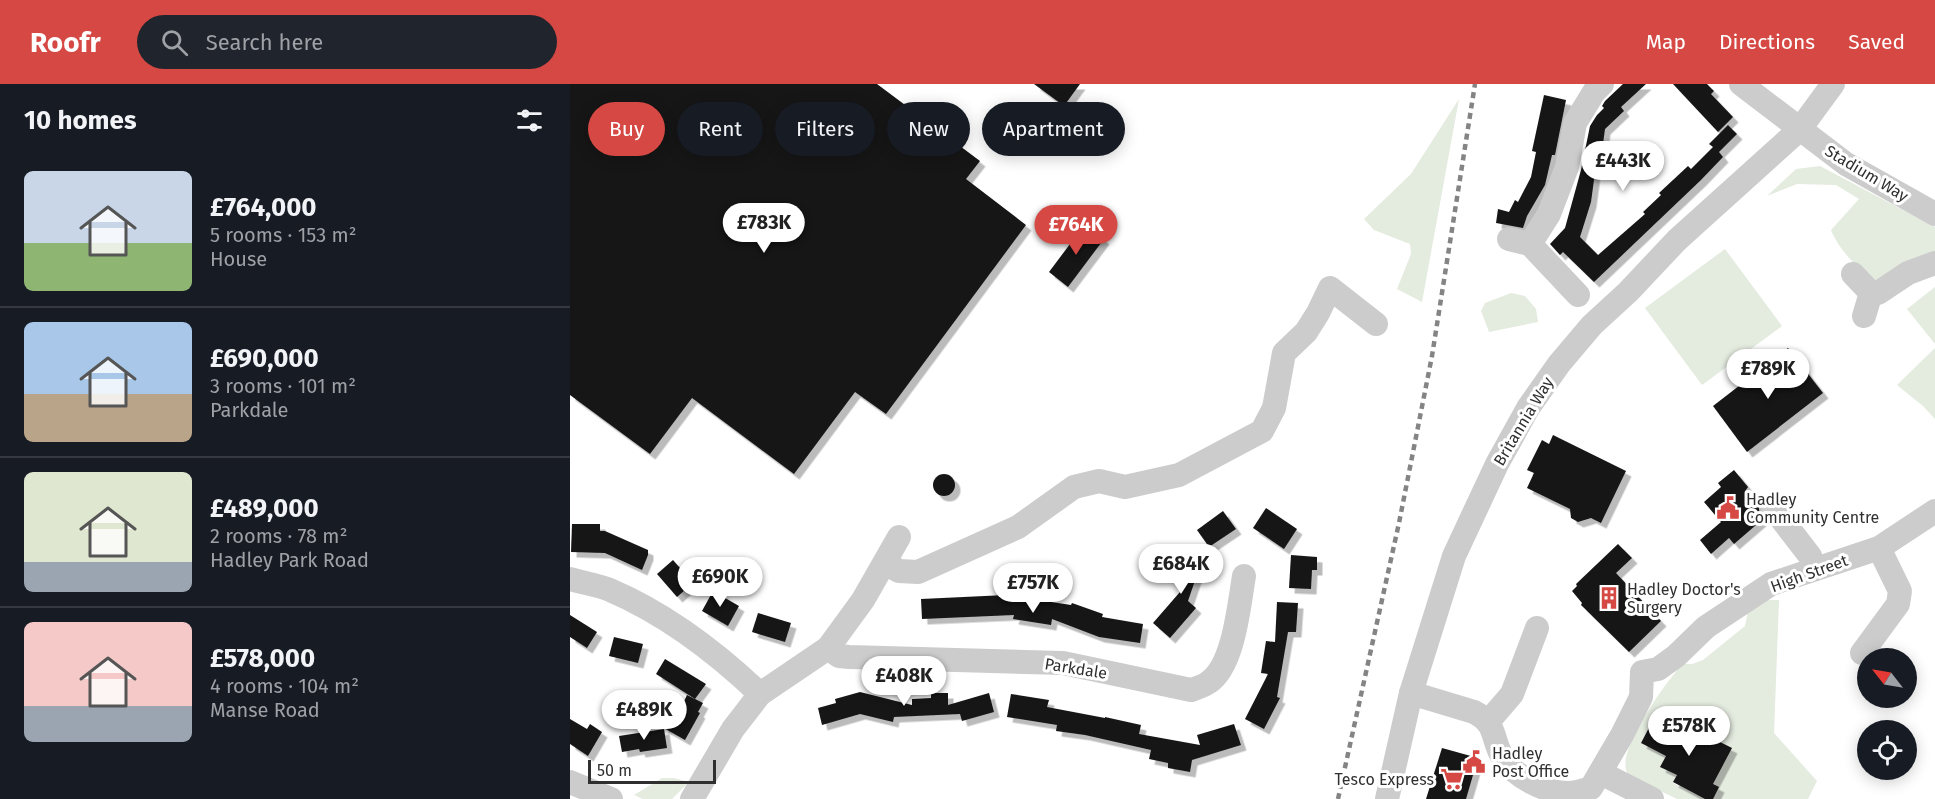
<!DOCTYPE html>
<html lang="en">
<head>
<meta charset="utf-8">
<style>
	body { margin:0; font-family:"Fira Sans",sans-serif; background:#20242c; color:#f1f3f6; height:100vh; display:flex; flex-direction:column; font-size:22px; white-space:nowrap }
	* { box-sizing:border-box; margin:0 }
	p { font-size:20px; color:#9ea1a6 }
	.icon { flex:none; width:33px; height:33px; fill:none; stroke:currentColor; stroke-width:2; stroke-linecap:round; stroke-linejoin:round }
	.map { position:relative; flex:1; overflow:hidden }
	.details { display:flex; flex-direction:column; background:#171b24; width:570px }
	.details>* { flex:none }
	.banner { position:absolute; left:18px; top:18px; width:570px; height:54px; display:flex; gap:12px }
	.needle { width:39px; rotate:301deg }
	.tools { position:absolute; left:1287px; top:564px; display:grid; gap:12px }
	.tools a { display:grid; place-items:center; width:60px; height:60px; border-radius:50%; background:#171b24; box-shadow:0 3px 15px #0003; font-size:30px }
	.scale { position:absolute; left:18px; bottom:15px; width:128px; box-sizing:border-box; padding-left:6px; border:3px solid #2f2f2f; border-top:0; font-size:16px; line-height:21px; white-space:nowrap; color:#2f2f2f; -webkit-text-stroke:4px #fff; paint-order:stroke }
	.price { position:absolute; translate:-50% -51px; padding:0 14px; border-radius:21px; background:#fff; color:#222; font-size:20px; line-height:39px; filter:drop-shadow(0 2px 3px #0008) }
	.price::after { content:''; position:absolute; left:50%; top:36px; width:18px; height:14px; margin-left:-9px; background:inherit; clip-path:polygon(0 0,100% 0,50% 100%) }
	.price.active { background:#d54843; color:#fff }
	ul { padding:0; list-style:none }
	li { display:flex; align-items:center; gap:18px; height:150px; padding:0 24px }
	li+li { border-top:2px solid #363941 }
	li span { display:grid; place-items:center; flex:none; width:168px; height:120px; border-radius:9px; color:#555 }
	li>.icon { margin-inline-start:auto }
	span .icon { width:72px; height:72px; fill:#fffc; stroke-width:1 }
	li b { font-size:26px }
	h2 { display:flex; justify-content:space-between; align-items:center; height:72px; padding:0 24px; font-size:26px }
	.tag { padding:0 21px; border-radius:27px; background:#171b24; box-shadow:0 3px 15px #0003; font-size:21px; line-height:54px }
	.tag.active { background:#d54843; color:#fff }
	header { display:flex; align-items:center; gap:36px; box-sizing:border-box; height:84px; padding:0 30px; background:#d54843; color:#fff }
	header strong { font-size:28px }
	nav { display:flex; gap:33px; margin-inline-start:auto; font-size:21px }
	.search { width:420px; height:54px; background:#20242c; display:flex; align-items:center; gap:15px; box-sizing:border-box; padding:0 21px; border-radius:33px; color:#9ea1a6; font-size:22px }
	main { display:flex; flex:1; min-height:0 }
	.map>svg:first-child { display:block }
	.green { fill:#e4ebdf }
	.building { fill:#161616; filter:url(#shadow) }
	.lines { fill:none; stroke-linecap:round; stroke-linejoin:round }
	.minor { stroke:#ccc; stroke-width:24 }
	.rail { stroke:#848484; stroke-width:4.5; stroke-dasharray:6 4.5; stroke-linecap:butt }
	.labels { text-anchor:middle; stroke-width:6; stroke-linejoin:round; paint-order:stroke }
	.street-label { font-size:16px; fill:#2f2f2f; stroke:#fff }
	.poi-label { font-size:16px; fill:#2f2f2f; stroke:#fff; text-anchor:start }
</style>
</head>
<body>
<header>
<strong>Roofr</strong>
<div class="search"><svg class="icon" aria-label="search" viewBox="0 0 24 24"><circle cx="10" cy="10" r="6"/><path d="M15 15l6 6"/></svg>Search here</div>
<nav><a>Map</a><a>Directions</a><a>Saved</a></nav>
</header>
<main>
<section class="details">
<h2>10 homes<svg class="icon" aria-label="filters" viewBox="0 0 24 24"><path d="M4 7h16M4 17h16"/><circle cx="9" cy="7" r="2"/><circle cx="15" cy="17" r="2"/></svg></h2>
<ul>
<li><span style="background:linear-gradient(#c9d6e8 60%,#8fb573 0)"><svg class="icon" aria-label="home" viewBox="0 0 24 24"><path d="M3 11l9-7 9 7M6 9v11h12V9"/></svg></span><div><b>£764,000</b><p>5 rooms · 153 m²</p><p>House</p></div></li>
<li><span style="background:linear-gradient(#a9c7e8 60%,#b9a48a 0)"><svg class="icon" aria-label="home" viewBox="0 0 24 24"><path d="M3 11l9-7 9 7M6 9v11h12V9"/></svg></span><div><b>£690,000</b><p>3 rooms · 101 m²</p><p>Parkdale</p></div></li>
<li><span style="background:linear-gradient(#dfe7d0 75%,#9aa5b1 0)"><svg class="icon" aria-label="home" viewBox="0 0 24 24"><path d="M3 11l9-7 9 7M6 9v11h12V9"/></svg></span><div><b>£489,000</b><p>2 rooms · 78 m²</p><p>Hadley Park Road</p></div></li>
<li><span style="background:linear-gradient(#f6c9c9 70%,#9aa5b1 0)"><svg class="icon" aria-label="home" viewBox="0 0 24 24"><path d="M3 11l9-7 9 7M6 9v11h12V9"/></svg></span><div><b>£578,000</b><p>4 rooms · 104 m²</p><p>Manse Road</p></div></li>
</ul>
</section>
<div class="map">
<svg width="1365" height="715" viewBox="0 0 1365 715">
	<defs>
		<filter id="shadow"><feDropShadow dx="5.5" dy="5.5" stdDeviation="0" flood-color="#0004"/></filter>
	</defs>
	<rect width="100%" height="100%" fill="#fff"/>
	<g class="green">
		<path d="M 889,15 L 852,218 L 827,205 L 841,170 L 840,160 L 804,146 L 794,135 L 841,90 Z"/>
		<path d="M 1250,82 L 1365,143 L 1365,170 L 1310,199 C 1293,193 1267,163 1261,146 L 1289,115 L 1266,101 L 1227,100 L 1197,112 L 1226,85 Z"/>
		<path d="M 1155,165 L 1212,242 L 1132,301 L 1075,224 Z"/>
		<path d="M 1365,203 L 1365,260 L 1337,225 Z"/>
		<path d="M 941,209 L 955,212 L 966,225 L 968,238 L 919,248 L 911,227 L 915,219 Z"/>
		<path d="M 1365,264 L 1365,335 L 1353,322 L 1327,301 Z"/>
		<path d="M 1195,516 L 1209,516 L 1204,649 L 1247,697 L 1238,715 L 1143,715 L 1143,700 L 1161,664 L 1112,639 L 1107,648 L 1083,636 L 1071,659 L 1096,672 L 1090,683 L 1107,691 L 1103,699 L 1135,715 L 1107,715 L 1059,692 C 1041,671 1097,598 1112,580 L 1122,580 L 1133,576 L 1175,542 L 1178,527 Z"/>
		<path d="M 92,694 L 104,694 L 119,698 L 102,715 L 73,715 L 64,711 Z"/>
	</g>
	<g class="building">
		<path d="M 0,0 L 307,0 L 410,77 L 396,95 L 456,141 L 316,330 L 285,308 L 224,390 L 122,314 L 80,370 L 0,311 Z"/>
		<path d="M 464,0 L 510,0 L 494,22 Z"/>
		<path d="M 1053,0 L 1076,0 L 1051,23 L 1054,27 L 1035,45 L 1030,82 L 1026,81 L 1021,118 L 1010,153 L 1028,171 L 1075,130 L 1073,128 L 1091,111 L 1089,109 L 1118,82 L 1121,85 L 1143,63 L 1139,60 L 1158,41 L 1167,50 L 1149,68 L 1153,73 L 1131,96 L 1024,198 L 993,168 L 990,171 L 980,160 L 995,144 L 1011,86 L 1020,42 L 1027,31 L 1034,24 L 1032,22 L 1035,17 Z"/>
		<path d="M 1103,0 L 1137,0 L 1144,7 L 1141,10 L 1163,33 L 1148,48 Z"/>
		<path d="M 974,11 L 996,16 L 985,71 L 982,71 L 975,101 L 957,132 L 953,144 L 926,139 L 928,125 L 939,128 L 945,116 L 948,118 L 961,93 L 966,68 L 962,67 Z"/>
		<path d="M 515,140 L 534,155 L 498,203 L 479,188 Z"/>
		<path d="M 1218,264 L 1253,309 L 1177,368 L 1143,322 Z"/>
		<path d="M 983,351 L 1056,387 L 1031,439 L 1021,434 L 1008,438 L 1001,434 L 1000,425 L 957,404 L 964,389 L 957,386 L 972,356 L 979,360 Z"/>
		<path d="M 1164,386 L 1178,403 L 1176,406 L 1189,422 L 1189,426 L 1193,435 L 1164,460 L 1159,454 L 1141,470 L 1130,456 L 1151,438 L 1134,418 L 1151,403 L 1148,399 Z"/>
		<circle cx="374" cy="401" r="11"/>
		<path d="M 696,424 L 727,445 L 714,465 L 683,444 Z"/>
		<path d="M 653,427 L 666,445 L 639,463 L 627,446 Z"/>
		<path d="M 2,440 L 30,440 L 30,447 L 35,447 L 78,466 L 78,471 L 72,486 L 35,469 L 1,468 Z"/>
		<path d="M 1048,460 L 1062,474 L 1046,489 L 1091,537 L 1059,568 L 1011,521 L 1012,519 L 1002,507 L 1007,502 L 1006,500 Z"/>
		<path d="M 613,466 L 633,473 L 618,517 L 626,524 L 600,554 L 583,539 L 616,501 L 602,497 Z"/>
		<path d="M 721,471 L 747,473 L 747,486 L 742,486 L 741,505 L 719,504 Z"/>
		<path d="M 103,476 L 123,499 L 107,513 L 87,490 Z"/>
		<path d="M 143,507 L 169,522 L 158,542 L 132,527 Z"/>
		<path d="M 436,511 L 501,521 L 502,519 L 533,530 L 532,533 L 573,540 L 570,559 L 529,553 L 482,535 L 481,541 L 443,535 L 444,531 L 352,535 L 351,515 Z"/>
		<path d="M 707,518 L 728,519 L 726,548 L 718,548 L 707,613 L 710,614 L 694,645 L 675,635 L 698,590 L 691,589 L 696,557 L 705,558 Z"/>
		<path d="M 188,529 L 221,539 L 215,558 L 182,548 Z"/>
		<path d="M 0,531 L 27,548 L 17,564 L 0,553 Z"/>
		<path d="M 44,553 L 73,560 L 68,579 L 39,572 Z"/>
		<path d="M 95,575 L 136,600 L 125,615 L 86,590 Z"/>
		<path d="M 290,608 L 342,621 L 342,615 L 361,614 L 361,609 L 378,609 L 378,621 L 419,609 L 424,628 L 392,637 L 390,630 L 324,633 L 323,638 L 290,630 L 252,641 L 248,624 L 266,619 L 265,615 Z"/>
		<path d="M 441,610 L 479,616 L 477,623 L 535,634 L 535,633 L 571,641 L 569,650 L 630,661 L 627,651 L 664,640 L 671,661 L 622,676 L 620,688 L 598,684 L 598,679 L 579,675 L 581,666 L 515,651 L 486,647 L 487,641 L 437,633 Z"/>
		<path d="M 117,611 L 133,619 L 128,628 L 130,629 L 115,656 L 92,643 L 99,630 L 106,634 Z"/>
		<path d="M 0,635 L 17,645 L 20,640 L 32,648 L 18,672 L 0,660 Z"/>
		<path d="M 1083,636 L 1107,648 L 1112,639 L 1162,664 L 1143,700 L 1149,703 L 1143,715 L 1135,715 L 1103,698 L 1107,691 L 1090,683 L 1096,672 L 1071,659 Z"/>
		<path d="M 94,645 L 97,664 L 70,668 L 69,665 L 52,668 L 49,652 Z"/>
		<path d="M 872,664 L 908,674 L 896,715 L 856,715 Z"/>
	</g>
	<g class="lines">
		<g class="minor">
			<path d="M 1171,0 L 1276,80 L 1365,130"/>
			<path d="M 939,155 L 960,160 L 1008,211"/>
			<path d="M 960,160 L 979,130 L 997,83 L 1005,39 L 1024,8 L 1032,0"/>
			<path d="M 1283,190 L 1301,209 L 1308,209 L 1338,189 L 1365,179"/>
			<path d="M 1294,232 L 1301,209"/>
			<path d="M 1203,424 L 1240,472 L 1245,485"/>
			<path d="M 315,479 L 329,487 L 348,488 L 448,443 L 504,403 L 529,397 L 555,403 L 609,391 L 692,347 L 704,324 L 714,269 L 736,248 L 748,229 L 760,204 L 806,240"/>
			<path d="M 0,495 C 13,499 28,501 40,506 C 96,530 147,569 190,610"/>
			<path d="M 258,564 L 269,572 L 279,573 L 493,579 L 621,606 C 627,604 634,602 639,598 C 664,581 669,521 674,492"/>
			<path d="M 1292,569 L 1328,520 L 1330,507 L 1309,464"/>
			<path d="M 841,609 L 904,628 C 928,640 921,655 933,674 C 945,693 977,709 998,709 C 1006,709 1014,706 1021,704 L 1052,651 L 1071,613 L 1072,588 L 1088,585 L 1106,572 L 1136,543 L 1201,500 L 1309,464 L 1365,427"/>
			<path d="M 918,638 L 942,610 L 967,544"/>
			<path d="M 1031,689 L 1082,715"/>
			<path d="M 0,698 L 41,715"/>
			<path d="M 122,715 L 163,645 L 190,610 L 258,564 L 293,516 L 329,453"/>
			<path d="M 817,715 L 841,609 L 884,472 L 927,380 L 958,324 L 989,280 L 1022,241 L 1058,208 L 1107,156 L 1230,45 L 1263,0"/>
		</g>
		<path class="rail" d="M 768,715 L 829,439 L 862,272 L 905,0"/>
	</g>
	<defs>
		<g id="civic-bare" transform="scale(1.8)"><path d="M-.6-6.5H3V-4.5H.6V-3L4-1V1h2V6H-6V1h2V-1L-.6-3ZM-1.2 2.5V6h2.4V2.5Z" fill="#d54843" stroke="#fff" stroke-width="2.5" paint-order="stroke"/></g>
		<g id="building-bare" transform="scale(1.8)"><path d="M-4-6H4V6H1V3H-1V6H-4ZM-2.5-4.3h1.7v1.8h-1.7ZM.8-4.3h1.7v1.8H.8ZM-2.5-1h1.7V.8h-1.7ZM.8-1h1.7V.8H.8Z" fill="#d54843" stroke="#fff" stroke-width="2.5" paint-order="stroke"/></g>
		<g id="supermarket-bare" transform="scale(1.8)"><path d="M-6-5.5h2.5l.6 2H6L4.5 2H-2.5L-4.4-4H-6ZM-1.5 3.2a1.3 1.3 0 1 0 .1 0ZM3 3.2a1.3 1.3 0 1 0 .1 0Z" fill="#d54843" stroke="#fff" stroke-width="2.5" paint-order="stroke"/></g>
	</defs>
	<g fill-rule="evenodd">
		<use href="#civic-bare" x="1158" y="424"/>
		<use href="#building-bare" x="1039" y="514"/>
		<use href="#civic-bare" x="904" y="678"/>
		<use href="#supermarket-bare" x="882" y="695"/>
	</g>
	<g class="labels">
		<g class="street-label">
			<text transform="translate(1297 89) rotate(31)" y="6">Stadium Way</text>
			<text transform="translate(953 337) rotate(-59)" y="6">Britannia Way</text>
			<text transform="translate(1239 489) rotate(-20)" y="6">High Street</text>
			<text transform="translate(506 584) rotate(9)" y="6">Parkdale</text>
		</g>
		<g class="poi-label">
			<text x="1176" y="421">Hadley<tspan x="1176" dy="18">Community Centre</tspan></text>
			<text x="1057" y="511">Hadley Doctor's<tspan x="1057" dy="18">Surgery</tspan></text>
			<text x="922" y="675">Hadley<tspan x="922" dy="18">Post Office</tspan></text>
			<text x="864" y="701" text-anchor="end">Tesco Express</text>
		</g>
	</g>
</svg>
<div class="tools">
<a><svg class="needle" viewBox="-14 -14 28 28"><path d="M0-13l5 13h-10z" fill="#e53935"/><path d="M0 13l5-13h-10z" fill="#9ea1a6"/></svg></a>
<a><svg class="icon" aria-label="locate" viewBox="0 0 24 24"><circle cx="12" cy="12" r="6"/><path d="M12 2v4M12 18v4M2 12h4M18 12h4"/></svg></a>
</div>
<div class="scale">50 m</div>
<b class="price" style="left:1053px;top:108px">£443K</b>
<b class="price" style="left:194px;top:170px">£783K</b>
<b class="price active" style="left:506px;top:172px">£764K</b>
<b class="price" style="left:1198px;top:316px">£789K</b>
<b class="price" style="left:611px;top:511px">£684K</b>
<b class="price" style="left:150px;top:524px">£690K</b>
<b class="price" style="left:463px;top:530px">£757K</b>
<b class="price" style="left:334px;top:623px">£408K</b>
<b class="price" style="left:74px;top:657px">£489K</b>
<b class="price" style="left:1119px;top:673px">£578K</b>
<div class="banner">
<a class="tag active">Buy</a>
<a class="tag">Rent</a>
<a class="tag">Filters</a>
<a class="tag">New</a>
<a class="tag">Apartment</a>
</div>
</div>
</main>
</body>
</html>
